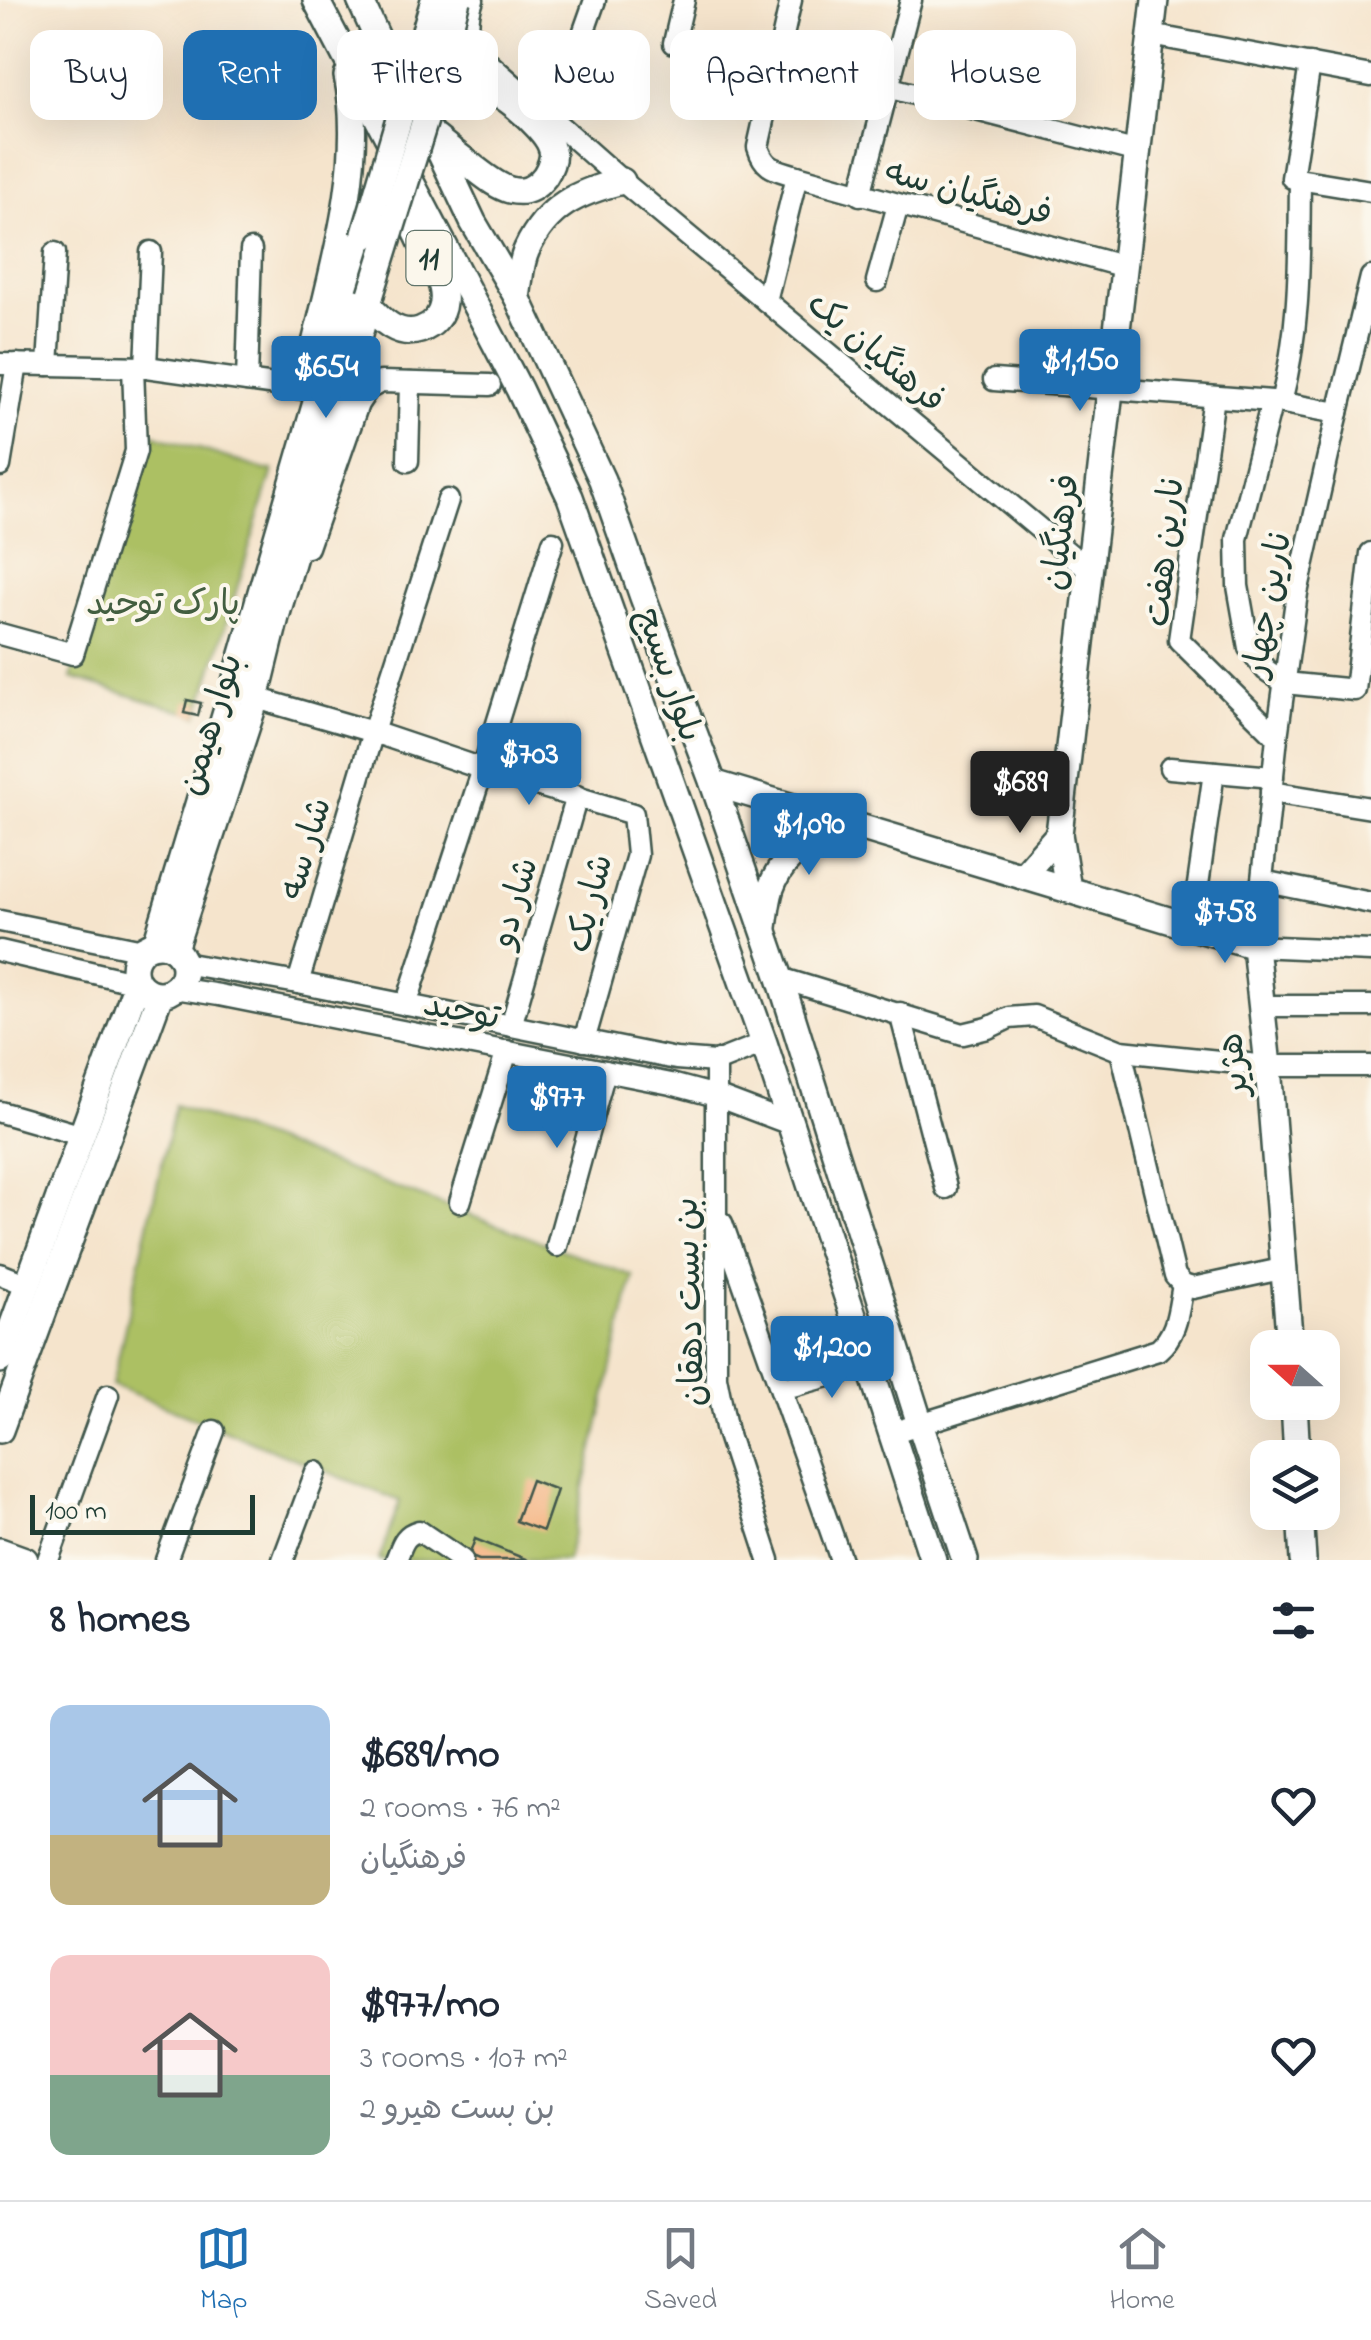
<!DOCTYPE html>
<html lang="en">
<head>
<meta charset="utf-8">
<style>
	body { margin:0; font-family:"Indie Flower","Playpen Sans Arabic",sans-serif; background:#f2f2f3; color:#1f2937; height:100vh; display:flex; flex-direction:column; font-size:38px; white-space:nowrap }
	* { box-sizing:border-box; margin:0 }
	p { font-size:32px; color:#747a83 }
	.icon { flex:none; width:55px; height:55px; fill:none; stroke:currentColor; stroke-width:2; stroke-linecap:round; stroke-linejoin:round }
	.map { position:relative; height:1560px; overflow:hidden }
	.sheet { display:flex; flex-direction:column; background:#fff; flex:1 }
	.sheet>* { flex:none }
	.guide { position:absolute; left:30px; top:30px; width:1312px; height:90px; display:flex; gap:20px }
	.needle { width:65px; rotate:291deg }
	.fabs { position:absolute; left:1250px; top:1330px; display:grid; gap:20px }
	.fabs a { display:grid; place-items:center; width:90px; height:90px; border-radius:20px; background:#fff; box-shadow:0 10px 40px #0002; font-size:50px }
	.scale { position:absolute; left:30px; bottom:25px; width:225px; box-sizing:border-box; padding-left:10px; border:5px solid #1f3d34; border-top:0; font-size:28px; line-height:35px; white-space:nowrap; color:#1f3d34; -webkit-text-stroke:8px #fbf7ec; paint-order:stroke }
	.price { position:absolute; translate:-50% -85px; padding:0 22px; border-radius:10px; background:#1f6fb2; color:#fff; font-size:32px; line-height:65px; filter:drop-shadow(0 2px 5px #0008) }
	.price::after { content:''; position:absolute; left:50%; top:60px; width:30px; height:22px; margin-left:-15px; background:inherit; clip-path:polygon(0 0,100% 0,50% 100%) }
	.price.selected { background:#222; color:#fff }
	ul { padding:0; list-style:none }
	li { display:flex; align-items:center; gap:30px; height:250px; padding:0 50px }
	li span { display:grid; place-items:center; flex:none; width:280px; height:200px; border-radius:20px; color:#555 }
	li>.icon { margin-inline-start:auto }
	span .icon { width:120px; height:120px; fill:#fffc; stroke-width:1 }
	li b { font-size:42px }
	h2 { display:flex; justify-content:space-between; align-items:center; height:120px; padding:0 50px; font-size:42px }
	.pill { padding:0 35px; border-radius:20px; background:#fff; box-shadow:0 10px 40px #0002; font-size:35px; line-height:90px }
	.pill.selected { background:#1f6fb2; color:#fff }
	.tabs { display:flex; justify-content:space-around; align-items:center; height:140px; border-top:2px solid #e0e1e3; background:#fff; font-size:28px; color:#747a83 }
	.tabs a { display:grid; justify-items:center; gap:5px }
	.tabs .selected { color:#1f6fb2 }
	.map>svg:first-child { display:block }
	.green { fill:#acc064; stroke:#667e4c; stroke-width:2.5 }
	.building { fill:#f4b17e }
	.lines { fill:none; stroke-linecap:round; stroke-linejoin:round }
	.minor-casing { stroke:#3f564b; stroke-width:25 }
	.major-casing { stroke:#3f564b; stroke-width:30 }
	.minor { stroke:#fff; stroke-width:20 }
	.major { stroke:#fff; stroke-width:25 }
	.major-bridge-casing { stroke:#3f564b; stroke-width:30; stroke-linecap:butt }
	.major-bridge { stroke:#fff; stroke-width:25 }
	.labels { text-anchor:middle; stroke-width:8; stroke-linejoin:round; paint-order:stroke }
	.shield { fill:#fbf7ec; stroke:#61756b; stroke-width:2.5 }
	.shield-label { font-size:32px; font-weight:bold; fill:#1f3d34 }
	.street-label { font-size:35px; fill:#1f3d34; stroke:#fbf7ec }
	.park-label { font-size:35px; fill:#425e40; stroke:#fbf7ec }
</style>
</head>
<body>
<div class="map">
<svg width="1371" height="1560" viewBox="0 0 1371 1560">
	<rect width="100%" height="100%" fill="#fbf7ec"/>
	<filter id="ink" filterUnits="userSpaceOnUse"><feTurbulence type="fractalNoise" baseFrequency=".01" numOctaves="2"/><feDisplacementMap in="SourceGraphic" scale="20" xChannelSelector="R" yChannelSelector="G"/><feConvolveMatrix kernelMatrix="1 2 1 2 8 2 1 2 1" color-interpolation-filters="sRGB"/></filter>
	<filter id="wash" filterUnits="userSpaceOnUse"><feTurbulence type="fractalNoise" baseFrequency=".0048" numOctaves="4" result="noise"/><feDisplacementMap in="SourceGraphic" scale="40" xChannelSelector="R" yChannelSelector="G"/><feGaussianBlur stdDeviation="2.25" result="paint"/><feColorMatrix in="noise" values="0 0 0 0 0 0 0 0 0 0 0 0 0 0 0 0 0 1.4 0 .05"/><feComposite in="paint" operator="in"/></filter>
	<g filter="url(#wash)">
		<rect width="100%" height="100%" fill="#f5e4cc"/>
		<g class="green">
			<path d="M 146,432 L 265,470 L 273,470 L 198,716 L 71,678 Z"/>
			<path d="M 175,1105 L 633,1276 L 567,1560 L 379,1560 L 400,1501 L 112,1385 Z"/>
		</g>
		<g id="blocks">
			<g class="building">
				<path d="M 187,700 L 201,703 L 198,716 L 184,713 Z"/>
				<path d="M 531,1480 L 557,1490 L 543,1531 L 516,1521 Z"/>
				<path d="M 475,1539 L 528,1560 L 479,1560 L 469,1556 Z"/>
			</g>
		</g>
	</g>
	<g filter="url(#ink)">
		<use href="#blocks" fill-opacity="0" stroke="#3f564b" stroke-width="2.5"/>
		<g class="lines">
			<g class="minor-casing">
				<g id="minor">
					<path d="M 473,0 C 466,20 467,33 476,52 L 622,181 L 1090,571"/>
					<path d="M 584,31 L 595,0"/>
					<path d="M 1151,35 L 1371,76"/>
					<path d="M 674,43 L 684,0"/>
					<path d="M 1310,64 L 1292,178 L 1371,191"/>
					<path d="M 887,87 L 1138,152"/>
					<path d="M 797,176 L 1125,267"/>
					<path d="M 860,195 L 911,0"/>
					<path d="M 1371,277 L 1335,425 L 1297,593 L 1277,737 L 1255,946 L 1371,951"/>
					<path d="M 877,281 L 898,205"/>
					<path d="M 766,301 L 797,176 C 776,169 765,170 758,147 L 791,0"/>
					<path d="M 0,364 L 146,367 L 304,389"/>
					<path d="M 48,365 L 55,253"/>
					<path d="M 146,367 L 151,252"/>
					<path d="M 994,380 L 1272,401 L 1338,413"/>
					<path d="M 247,381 L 251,250"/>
					<path d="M 1214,397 L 1179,640 L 1277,737"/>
					<path d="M 1272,401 L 1237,539 L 1238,586 L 1249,648 L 1266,670 L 1285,683 L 1355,690 L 1371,553"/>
					<path d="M 1281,402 C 1301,325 1299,259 1300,180"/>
					<path d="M 408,461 L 410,383"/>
					<path d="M 0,466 L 17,364"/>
					<path d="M 308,547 L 358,404 L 368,389 L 381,382 L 490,385"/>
					<path d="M 0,634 L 73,654 L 136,451 L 133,367"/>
					<path d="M 256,698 L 373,732 L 483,769 L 633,814 L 637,855 L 584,1041"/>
					<path d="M 1170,768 L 1273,777"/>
					<path d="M 1271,792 L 1371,808"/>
					<path d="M 1262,881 L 1371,903"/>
					<path d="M 0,921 L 143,950"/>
					<path d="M 1192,927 L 1214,772"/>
					<path d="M 0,951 L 137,983"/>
					<path d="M 183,963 L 298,983 L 676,1059 L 716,1062 L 764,1043"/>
					<path d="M 780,978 L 963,1034 L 988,1028 L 1009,1018 L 1034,1016 L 1121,1051 L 1268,1066 L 1371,1066"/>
					<path d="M 298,983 L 373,732 L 448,500"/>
					<path d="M 175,988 L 219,995 L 671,1084 L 716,1096 L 790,1124"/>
					<path d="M 406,1005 L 483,769 L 553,542"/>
					<path d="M 1261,1006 L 1371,1006"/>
					<path d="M 900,1013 L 946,1188"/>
					<path d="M 511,1026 L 577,796"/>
					<path d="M 1121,1051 L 1175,1276 L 1183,1285 L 1193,1288 L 1286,1268"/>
					<path d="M 716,1062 L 716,1377 L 727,1432 L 769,1560"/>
					<path d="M 0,1112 L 83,1136"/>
					<path d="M 460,1202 L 507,1051"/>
					<path d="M 722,1223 L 841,1560"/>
					<path d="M 557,1246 L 605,1071"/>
					<path d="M 0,1274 L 28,1285"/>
					<path d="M 781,1389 L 869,1365"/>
					<path d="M 891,1433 L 1158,1350 C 1178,1333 1178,1310 1183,1285"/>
					<path d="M 48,1560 L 108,1395"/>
					<path d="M 166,1560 L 214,1431"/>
					<path d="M 283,1560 L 316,1472"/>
					<path d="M 396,1560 C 402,1546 403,1535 419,1531 L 462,1560"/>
				</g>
			</g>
			<g class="major-casing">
				<g id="major">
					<path d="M 316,0 L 519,389 L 570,497 L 764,1043 L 933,1560"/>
					<path d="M 360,0 L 380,44 L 432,135 L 473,222 L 517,297 L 602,480 L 643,597 L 713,783 L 780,978 L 920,1424 L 965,1560"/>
					<path d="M 426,117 C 436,108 456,87 468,84 C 489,78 545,127 551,147 C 555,156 550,168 545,176 C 521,207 495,184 473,167 C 460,157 448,148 436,138"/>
					<path d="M 517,297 C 520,282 520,263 527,249 C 547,206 578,192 622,181"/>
					<path d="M 368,305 C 381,320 398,337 420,330 C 432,326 442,316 443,302 C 446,281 427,256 419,237 C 411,221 404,204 397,187"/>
					<path d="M 312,356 C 332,272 366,161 347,76"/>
					<path d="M 713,783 L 1255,946 L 1268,1066 L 1290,1348"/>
					<path d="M 1022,876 L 1059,834"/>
					<path d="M 1068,889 L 1059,834 L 1155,0"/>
					<path d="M 764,927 C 766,914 767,900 771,888 C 779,865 802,841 825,834 C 835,831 846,830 856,828"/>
					<path d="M 156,944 L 232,692 L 364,237"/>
					<circle cx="159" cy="969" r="25"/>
					<path d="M 174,949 L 256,698 L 276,617 L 371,294"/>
					<path d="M 0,1360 L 137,983"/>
					<path d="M 1294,1402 L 1297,1458"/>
					<path d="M 0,1430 L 160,995"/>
					<path d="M 1300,1512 L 1303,1560"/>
					<path d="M 0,1551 L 25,1560"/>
				</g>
			</g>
			<use href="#minor" class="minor"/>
			<use href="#major" class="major"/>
			<g class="major-bridge-casing">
				<g id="major-bridge">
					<path d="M 364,237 L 434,0"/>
					<path d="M 371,294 L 426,117 L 457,0"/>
				</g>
			</g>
			<use href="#major-bridge" class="major-bridge"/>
		</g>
	</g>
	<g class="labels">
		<rect class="shield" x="406.5" y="231" width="45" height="54" rx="8"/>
		<g class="shield-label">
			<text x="429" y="269">11</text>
		</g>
		<g class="street-label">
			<text transform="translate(969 191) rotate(15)" y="12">فرهنگیان سه</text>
			<text transform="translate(877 351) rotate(40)" y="12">فرهنگیان یک</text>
			<text transform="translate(1059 532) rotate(-83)" y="12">فرهنگیان</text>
			<text transform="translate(1163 552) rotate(-84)" y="12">نارین هفت</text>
			<text transform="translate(1266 604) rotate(-80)" y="12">نارین چهار</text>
			<text transform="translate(671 674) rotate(71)" y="12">بلوار بسیج</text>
			<text transform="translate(209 724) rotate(-73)" y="12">بلوار هیمن</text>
			<text transform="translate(304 848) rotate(-73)" y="12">شار سه</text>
			<text transform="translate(513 902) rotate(-74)" y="12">شار دو</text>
			<text transform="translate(588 903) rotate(-76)" y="12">شار یک</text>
			<text transform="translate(462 1009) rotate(11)" y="12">توحید</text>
			<text transform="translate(1232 1065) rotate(-96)" y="12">هژیر</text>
			<text transform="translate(688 1302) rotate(-92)" y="12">بن بست دهقان</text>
		</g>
		<g class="park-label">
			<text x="163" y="614">پارک توحید</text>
		</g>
	</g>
</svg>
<div class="fabs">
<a><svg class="needle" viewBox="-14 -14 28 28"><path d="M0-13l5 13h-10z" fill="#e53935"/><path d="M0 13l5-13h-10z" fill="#747a83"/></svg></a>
<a><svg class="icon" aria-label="layers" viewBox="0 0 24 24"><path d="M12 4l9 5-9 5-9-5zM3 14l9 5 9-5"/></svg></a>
</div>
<div class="scale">100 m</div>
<b class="price" style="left:1080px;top:414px">$1,150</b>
<b class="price" style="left:326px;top:421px">$654</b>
<b class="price" style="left:529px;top:808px">$703</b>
<b class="price selected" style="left:1020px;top:836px">$689</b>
<b class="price" style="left:809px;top:878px">$1,090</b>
<b class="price" style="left:1225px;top:966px">$758</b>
<b class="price" style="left:557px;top:1151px">$977</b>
<b class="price" style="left:832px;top:1401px">$1,200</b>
<div class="guide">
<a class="pill">Buy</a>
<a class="pill selected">Rent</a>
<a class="pill">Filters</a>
<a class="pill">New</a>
<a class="pill">Apartment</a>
<a class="pill">House</a>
</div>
</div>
<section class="sheet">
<h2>8 homes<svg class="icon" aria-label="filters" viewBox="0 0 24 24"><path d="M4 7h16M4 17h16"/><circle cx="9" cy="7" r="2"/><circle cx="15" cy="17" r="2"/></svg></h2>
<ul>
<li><span style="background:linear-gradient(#a9c7e8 65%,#c2b280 0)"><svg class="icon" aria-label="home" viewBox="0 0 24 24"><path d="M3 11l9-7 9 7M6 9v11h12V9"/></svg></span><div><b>$689/mo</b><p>2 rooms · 76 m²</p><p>فرهنگیان</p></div><svg class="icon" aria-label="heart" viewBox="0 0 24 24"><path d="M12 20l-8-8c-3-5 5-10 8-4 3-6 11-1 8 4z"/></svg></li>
<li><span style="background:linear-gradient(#f6c9c9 60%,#7fa58c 0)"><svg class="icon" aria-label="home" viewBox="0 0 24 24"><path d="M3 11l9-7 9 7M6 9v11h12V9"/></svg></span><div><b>$977/mo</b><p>3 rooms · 107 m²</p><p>بن بست هیرو 2</p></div><svg class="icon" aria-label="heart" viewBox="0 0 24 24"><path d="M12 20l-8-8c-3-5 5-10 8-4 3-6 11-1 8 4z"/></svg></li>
</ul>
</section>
<nav class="tabs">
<a class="selected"><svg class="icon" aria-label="map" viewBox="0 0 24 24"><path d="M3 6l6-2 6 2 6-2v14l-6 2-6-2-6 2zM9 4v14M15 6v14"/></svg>Map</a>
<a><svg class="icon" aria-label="saved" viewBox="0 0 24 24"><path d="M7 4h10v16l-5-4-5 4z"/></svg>Saved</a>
<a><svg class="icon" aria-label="home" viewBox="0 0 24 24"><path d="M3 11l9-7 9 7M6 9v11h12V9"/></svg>Home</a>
</nav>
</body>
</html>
